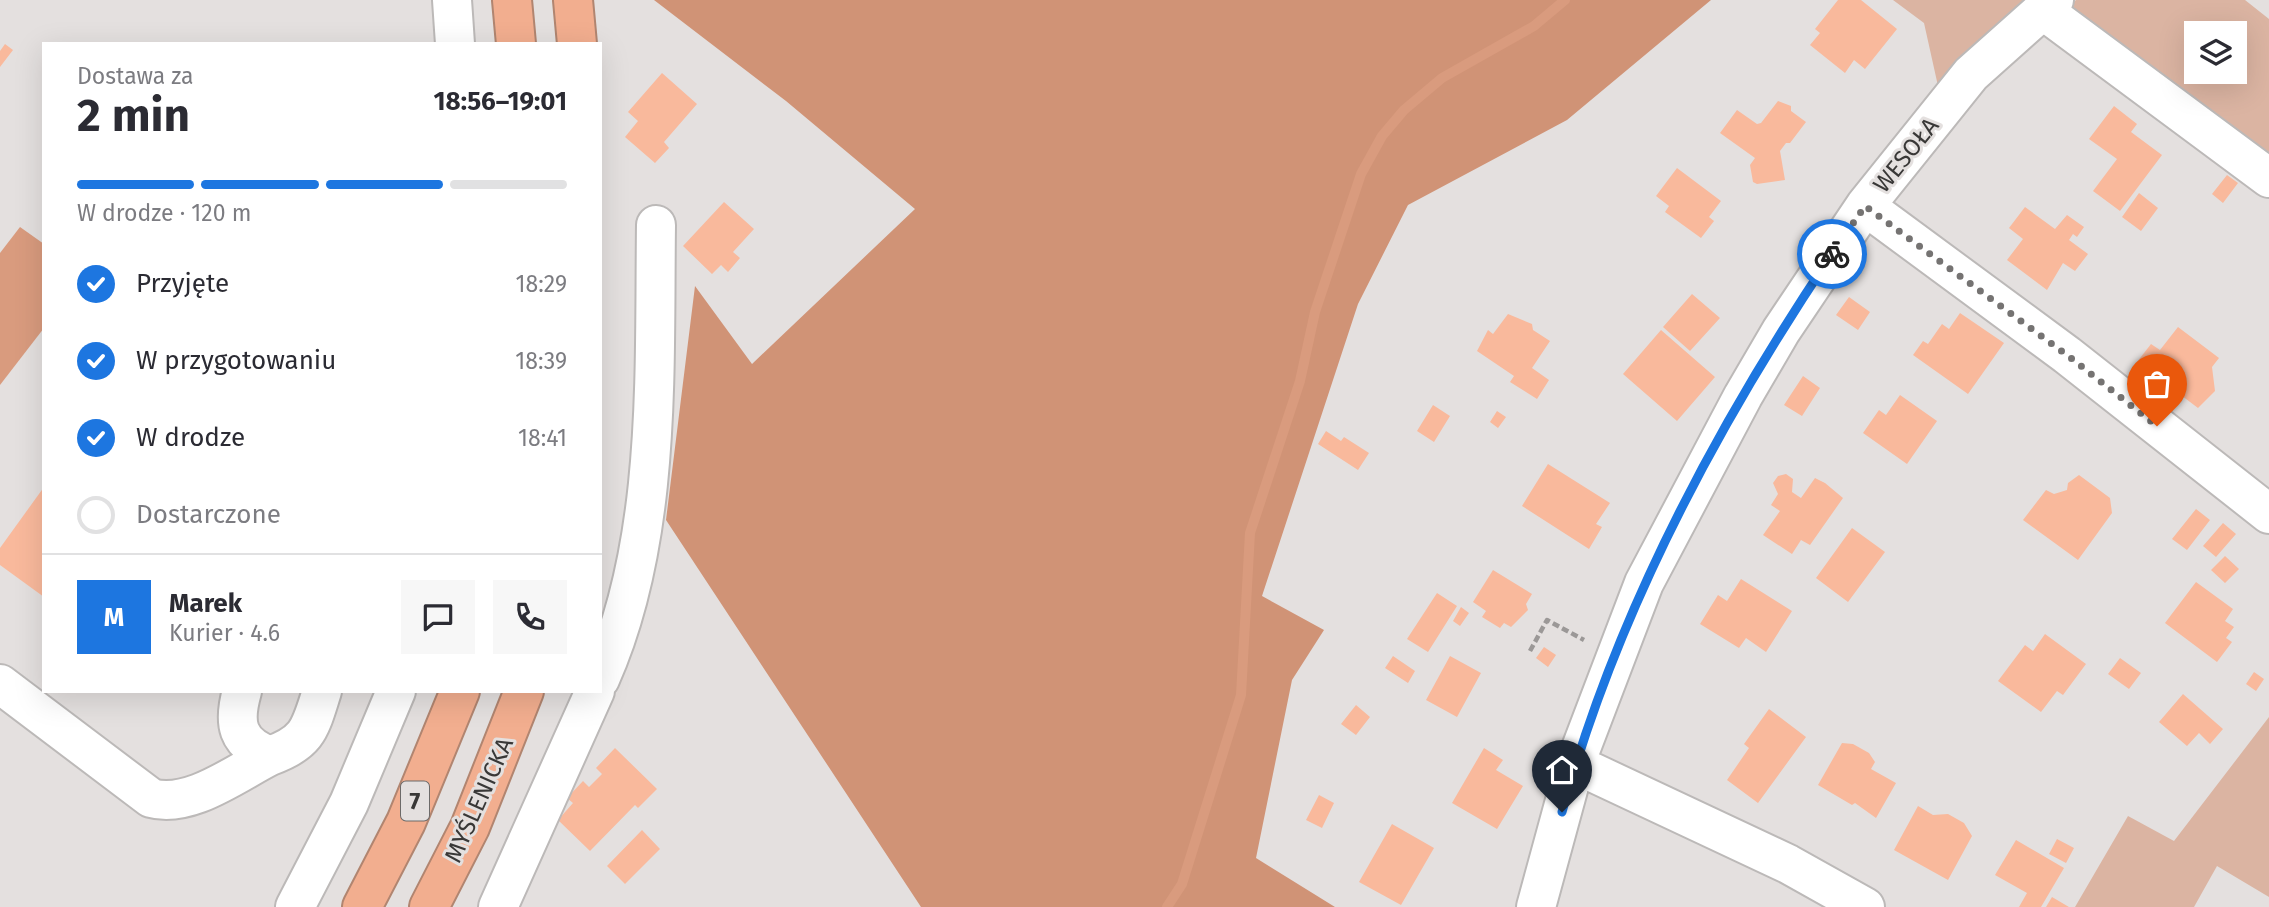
<!DOCTYPE html>
<html lang="pl">
<meta charset="utf-8">
<style>
:root{--surface:#fff;--page:#f7f7f7;--text:#2b2b33;--muted:#7c7c81;--line:#e1e1e2;--accent:#1d76e0}
body{margin:0;font-family:"Fira Sans",sans-serif;background:var(--page);color:var(--text);height:100vh;display:flex;flex-direction:column;font-size:26px;white-space:nowrap}
*{box-sizing:border-box;margin:0}
p{font-size:23px;color:var(--muted)}
.icon{flex:none;width:38px;height:38px;fill:none;stroke:currentColor;stroke-width:2;stroke-linecap:round;stroke-linejoin:round}
.map{position:relative;flex:1;overflow:hidden}
.panel{position:absolute;left:42px;top:42px;width:560px;height:651px;display:flex;flex-direction:column;background:var(--surface);border-radius:0px;box-shadow:0 7px 28px #0002}
.panel>*{flex:none}
.buttons{position:absolute;left:2184px;top:21px;display:grid;gap:14px}
.buttons a{display:grid;place-items:center;width:63px;height:63px;border-radius:0px;background:var(--surface);box-shadow:0 7px 28px #0002;font-size:35px}
.pin{position:absolute;display:grid;place-items:center;width:60px;height:60px;color:#fff;margin:-72px -30px;border-radius:50% 50% 50% 0;rotate:-45deg;box-shadow:0 0 7px #0007}
.pin .icon{rotate:45deg}
.courier{position:absolute;display:grid;place-items:center;width:70px;height:70px;margin:-35px;border:5px solid #1d76e0;border-radius:50%;background:#fff;color:#222;box-shadow:0 2px 9px #0007}
.overview em{font-style:normal;font-weight:700}
.overview div{display:flex;flex-direction:column-reverse}
.overview{display:flex;align-items:center;justify-content:space-between;height:119px;padding:0 35px}
h1{font-size:46px;font-weight:700;line-height:52px}
.bar{display:grid;grid-template-columns:repeat(4,1fr);gap:10px 7px;align-content:center;height:84px;padding:0 35px}
.bar i{height:9px;border-radius:5px;background:var(--line)}
.bar .selected{background:var(--accent)}
.bar p{grid-column:span 4}
.line{display:flex;align-items:center;gap:18px;padding:0 35px;border-top:2px solid var(--line)}
.line div{flex:1}
.round{display:grid;place-items:center;flex:none;width:74px;height:74px;border-radius:0px;background:var(--page)}
ol{padding:0 35px;list-style:none}
li{display:flex;align-items:center;gap:21px;height:77px}
li p{margin-inline-start:auto}
li .icon{padding:7px;border-radius:50%;background:var(--accent);color:#fff;stroke-width:4}
li:last-child{color:var(--muted)}
li i{width:38px;height:38px;border:4px solid var(--line);border-radius:50%}
.map>svg:first-child{display:block}
</style>
<div class="map">
<svg width="2269" height="907" viewBox="0 0 2269 907">
<rect width="100%" height="100%" fill="#e4e0df"/>
<path fill="#dbb4a2" fill-rule="evenodd" d="M 1893,0 L 2023,0 L 1940,95 L 1924,23 Z
M 2076,0 L 2245,0 L 2269,19 L 2269,162 L 2078,17 L 2072,4 ZM 2196,33 L 2235,33 L 2235,72 L 2196,72 Z
M 2269,717 L 2269,897 L 2217,866 L 2194,907 L 2075,907 L 2128,816 L 2174,841 Z"/>
<path fill="#d09376" d="M 654,0 L 1711,0 L 1567,120 L 1408,205 L 1358,304 L 1262,596 L 1324,630 L 1292,680 L 1256,858 L 1335,907 L 921,907 L 666,520 L 695,286 L 752,364 L 915,209 L 786,101 Z"/>
<path fill="#d99b7e" d="M 20,227 L 44,244 L 44,328 L 0,385 L 0,253 Z"/>
<g fill="none" stroke-linecap="round" stroke-linejoin="round">
<path stroke="#d99b7e" stroke-width="10" d="M 1167,907 L 1182,884 L 1241,695 L 1250,533 L 1300,381 L 1315,312 L 1361,174 L 1382,136 L 1404,110 L 1442,78 L 1534,26 L 1565,0"/>
</g>
<path fill="#f9b99c" d="M 1838,0 L 1861,0 L 1897,29 L 1865,69 L 1854,60 L 1845,73 L 1810,45 L 1820,33 L 1815,29 Z
M 5,44 L 13,50 L 0,67 L 0,51 Z
M 662,73 L 697,104 L 664,142 L 669,148 L 655,163 L 625,137 L 638,121 L 628,112 Z
M 1778,101 L 1791,106 L 1791,111 L 1806,122 L 1790,143 L 1786,143 L 1780,151 L 1785,180 L 1757,184 L 1753,182 L 1750,165 L 1755,158 L 1720,133 L 1737,110 L 1757,124 L 1761,123 Z
M 2114,106 L 2137,124 L 2131,132 L 2162,155 L 2120,211 L 2093,191 L 2117,159 L 2089,139 Z
M 1677,168 L 1721,201 L 1709,217 L 1714,221 L 1701,238 L 1665,212 L 1669,206 L 1656,196 Z
M 2227,175 L 2238,183 L 2223,203 L 2212,194 Z
M 2139,193 L 2158,208 L 2141,231 L 2122,217 Z
M 724,202 L 754,229 L 733,252 L 740,258 L 728,272 L 721,265 L 712,274 L 683,246 Z
M 2025,207 L 2055,229 L 2067,215 L 2084,227 L 2077,237 L 2073,234 L 2069,240 L 2088,254 L 2075,271 L 2063,263 L 2047,290 L 2007,260 L 2023,239 L 2009,228 Z
M 1692,294 L 1720,318 L 1690,351 L 1663,327 Z
M 1849,297 L 1870,312 L 1858,330 L 1836,315 Z
M 1960,313 L 2004,343 L 1968,394 L 1913,355 L 1923,341 L 1928,344 L 1942,324 L 1949,329 Z
M 1508,314 L 1532,324 L 1533,330 L 1550,341 L 1532,368 L 1549,380 L 1537,399 L 1510,382 L 1514,376 L 1477,351 L 1488,330 L 1493,334 Z
M 2178,327 L 2219,358 L 2212,367 L 2215,391 L 2198,408 L 2137,362 L 2151,344 L 2160,350 Z
M 1661,330 L 1715,377 L 1677,421 L 1623,374 Z
M 1803,376 L 1820,388 L 1802,416 L 1784,405 Z
M 1900,395 L 1937,421 L 1907,464 L 1863,433 L 1879,410 L 1886,415 Z
M 1433,405 L 1450,416 L 1434,442 L 1417,431 Z
M 1497,411 L 1506,417 L 1498,428 L 1490,422 Z
M 1326,431 L 1341,441 L 1344,437 L 1369,453 L 1358,470 L 1318,444 Z
M 1548,464 L 1610,503 L 1596,524 L 1602,527 L 1589,549 L 1522,506 Z
M 1786,474 L 1793,479 L 1792,492 L 1801,498 L 1815,478 L 1825,483 L 1843,498 L 1810,545 L 1801,540 L 1792,554 L 1763,535 L 1780,511 L 1771,505 L 1778,494 L 1773,483 L 1778,476 Z
M 2079,475 L 2110,498 L 2112,513 L 2078,560 L 2023,520 L 2046,490 L 2054,494 L 2067,490 L 2068,483 Z
M 44,487 L 44,597 L 0,565 L 0,548 Z
M 2196,509 L 2210,520 L 2187,550 L 2172,539 Z
M 2223,523 L 2236,534 L 2216,557 L 2203,546 Z
M 1852,528 L 1885,552 L 1848,602 L 1816,578 Z
M 2225,556 L 2239,569 L 2225,583 L 2211,570 Z
M 1493,570 L 1532,594 L 1526,604 L 1528,610 L 1511,627 L 1504,623 L 1500,628 L 1482,617 L 1486,611 L 1473,602 Z
M 1741,579 L 1792,611 L 1766,652 L 1746,638 L 1739,648 L 1700,624 L 1718,595 L 1727,601 Z
M 2196,582 L 2233,609 L 2225,621 L 2234,627 L 2226,638 L 2232,642 L 2217,662 L 2165,623 Z
M 1437,593 L 1457,606 L 1428,652 L 1407,639 Z
M 1461,607 L 1469,613 L 1460,626 L 1453,621 Z
M 2045,634 L 2086,664 L 2063,695 L 2057,691 L 2041,712 L 1998,681 L 2025,645 L 2033,651 Z
M 1544,647 L 1556,655 L 1548,667 L 1536,658 Z
M 1393,656 L 1415,671 L 1408,683 L 1385,668 Z
M 1450,656 L 1481,673 L 1457,717 L 1426,700 Z
M 2120,658 L 2141,673 L 2129,689 L 2108,674 Z
M 2254,672 L 2264,679 L 2256,691 L 2246,684 Z
M 2183,694 L 2223,729 L 2210,744 L 2199,733 L 2187,746 L 2159,722 Z
M 1356,705 L 1370,717 L 1356,735 L 1341,724 Z
M 1769,709 L 1806,737 L 1758,803 L 1727,780 L 1749,748 L 1744,744 Z
M 1842,743 L 1853,744 L 1869,753 L 1875,762 L 1871,769 L 1896,783 L 1876,818 L 1855,803 L 1852,805 L 1818,785 Z
M 615,748 L 657,789 L 638,808 L 635,805 L 590,851 L 558,820 L 573,803 L 567,798 L 583,781 L 589,787 L 602,774 L 596,768 Z
M 1484,748 L 1503,760 L 1496,770 L 1523,786 L 1497,829 L 1452,803 Z
M 1319,795 L 1334,803 L 1322,828 L 1306,820 Z
M 1918,806 L 1933,815 L 1948,814 L 1964,823 L 1972,836 L 1948,880 L 1894,850 Z
M 1392,824 L 1434,848 L 1401,905 L 1359,882 Z
M 642,830 L 660,849 L 625,884 L 607,866 Z
M 2057,839 L 2074,848 L 2066,863 L 2049,854 Z
M 2016,840 L 2064,868 L 2041,907 L 2019,907 L 2027,893 L 1995,875 Z
M 2052,897 L 2069,907 L 2046,907 Z"/>
<g fill="none" stroke-linecap="round" stroke-linejoin="round">
<defs>
<path id="minor" d="M 452,0 L 455,44
M 2044,11 L 2269,178
M 1865,206 L 2067,355 L 2269,514
M 600,679 C 662,540 654,374 656,225
M 0,684 L 151,798 C 190,809 236,773 270,756
M 242,691 C 233,723 236,743 270,756 C 309,742 310,728 322,691
M 1575,764 L 1788,864 L 1865,907
M 295,907 L 349,803 L 396,691
M 498,907 L 595,691
M 1536,907 L 1575,764 L 1644,583 L 1743,396 L 1781,331 L 1865,206 L 1971,74 L 2054,0"/>
<path id="highway" d="M 512,0 L 516,44
M 573,0 L 577,44
M 362,907 L 406,822 L 460,691
M 429,907 L 470,827 L 524,691"/>
</defs>
<use href="#minor" stroke="#bcb9b8" stroke-width="42"/>
<use href="#highway" stroke="#b18570" stroke-width="42"/>
<path stroke="#9b9897" stroke-width="4.5" stroke-dasharray="7 3.5" stroke-linecap="butt" d="M 1530,651 L 1547,620 L 1584,640"/>
<use href="#minor" stroke="#fff" stroke-width="38"/>
<use href="#highway" stroke="#f2ae8f" stroke-width="38"/>
</g>
<g fill="none" stroke-linecap="round" stroke-linejoin="round">
<path stroke="#757372" stroke-width="7" stroke-dasharray="0 12.6" d="M 1832,254 L 1865,206 L 2067,355 L 2157,426"/>
<path stroke="#1d76e0" stroke-width="9" d="M 1562,812 C 1616,613 1717,425 1832,254"/>
</g>
<g text-anchor="middle" stroke-width="6" stroke-linejoin="round" paint-order="stroke">
<rect fill="#e4e0df" stroke="#6c6a69" stroke-width="2" x="401" y="781.5" width="28" height="39" rx="5"/>
<g font-size="23" font-weight="bold" fill="#393837">
<text x="415" y="809">7</text>
</g>
<g font-size="24" fill="#393837" stroke="#e4e0df">
<text transform="translate(1906 155) rotate(-51)" y="8">WESOŁA</text>
<text transform="translate(479 800) rotate(-66)" y="8">MYŚLENICKA</text>
</g>
</g>
</svg>
<div class="buttons">
<a><svg class="icon" aria-label="layers" viewBox="0 0 24 24"><path d="M12 4l9 5-9 5-9-5zM3 14l9 5 9-5"/></svg></a>
</div>
<div class="pin" style="left:2157px;top:426px;background:#ea580c"><svg class="icon" aria-label="bag" viewBox="0 0 24 24"><path d="M5 8h14l-1 12H6zM9 8a3 3 0 0 1 6 0"/></svg></div>
<div class="pin" style="left:1562px;top:812px;background:#1f2937"><svg class="icon" aria-label="home" viewBox="0 0 24 24"><path d="M3 11l9-7 9 7M6 9v11h12V9"/></svg></div>
<div class="courier" style="left:1832px;top:254px"><svg class="icon" aria-label="bike" viewBox="0 0 24 24"><circle cx="6" cy="16" r="4"/><circle cx="18" cy="16" r="4"/><path d="M6 16l4-8h5l3 8M10 8l3 8H6M13 5h3"/></svg></div>
<section class="panel">
<div class="overview"><div><h1>2 min</h1><p>Dostawa za</p></div><em>18:56–19:01</em></div>
<div class="bar"><i class="selected"></i><i class="selected"></i><i class="selected"></i><i></i><p>W drodze · 120 m</p></div>
<ol>
<li><svg class="icon" aria-label="check" viewBox="0 0 24 24"><path d="M5 12l5 5 9-10"/></svg>Przyjęte<p>18:29</p></li>
<li><svg class="icon" aria-label="check" viewBox="0 0 24 24"><path d="M5 12l5 5 9-10"/></svg>W przygotowaniu<p>18:39</p></li>
<li><svg class="icon" aria-label="check" viewBox="0 0 24 24"><path d="M5 12l5 5 9-10"/></svg>W drodze<p>18:41</p></li>
<li><i></i>Dostarczone</li>
</ol>
<div class="line" style="height:126px"><b class="round" style="background:var(--accent);color:#fff">M</b><div><b>Marek</b><p>Kurier · 4.6</p></div><a class="round"><svg class="icon" aria-label="chat" viewBox="0 0 24 24"><path d="M4 5h16v11H9l-5 4z"/></svg></a><a class="round"><svg class="icon" aria-label="phone" viewBox="0 0 24 24"><path d="M5 4h4l2 5-3 2q2 4 5 5l2-3 5 2v4C11 20 4 13 5 4z"/></svg></a></div>
</section>
</div>
